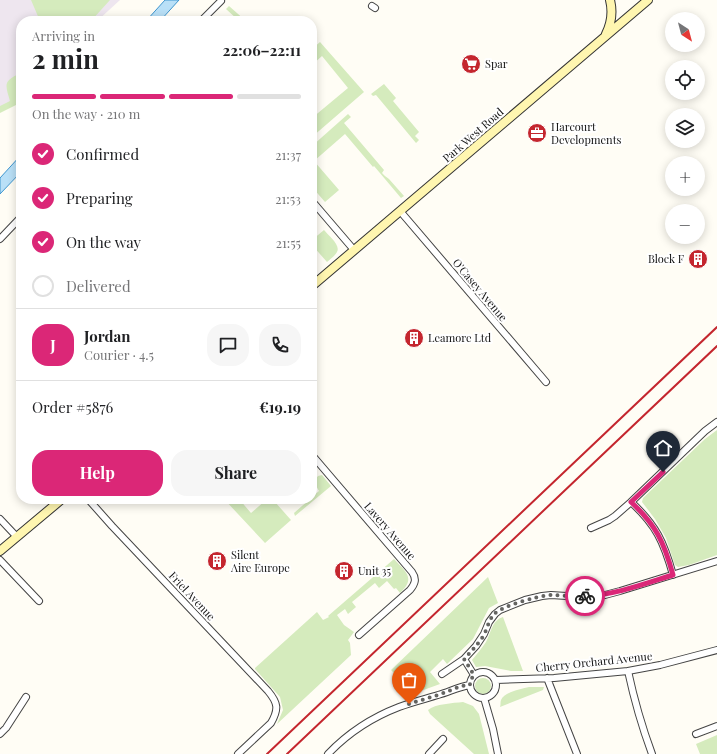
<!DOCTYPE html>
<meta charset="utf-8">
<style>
:root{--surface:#fff;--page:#f6f6f6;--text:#202124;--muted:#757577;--line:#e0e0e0;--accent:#db2777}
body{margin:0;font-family:"Playfair Display",serif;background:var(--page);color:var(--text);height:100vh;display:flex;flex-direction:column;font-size:15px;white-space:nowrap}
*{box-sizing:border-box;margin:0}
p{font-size:13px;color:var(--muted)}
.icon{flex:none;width:22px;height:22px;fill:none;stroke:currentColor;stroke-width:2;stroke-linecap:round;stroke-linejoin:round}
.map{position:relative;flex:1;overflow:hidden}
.panel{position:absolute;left:16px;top:16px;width:301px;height:488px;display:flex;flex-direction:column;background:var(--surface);border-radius:16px;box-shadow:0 2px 10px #0003}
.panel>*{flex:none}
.needle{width:26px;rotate:144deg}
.tools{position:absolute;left:665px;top:12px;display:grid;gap:8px}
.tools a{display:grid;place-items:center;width:40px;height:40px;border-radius:50%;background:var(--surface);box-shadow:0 2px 10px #0003;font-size:20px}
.pin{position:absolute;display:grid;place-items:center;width:34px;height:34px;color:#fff;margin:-41px -17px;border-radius:50% 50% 50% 0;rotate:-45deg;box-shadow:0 0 4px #0007}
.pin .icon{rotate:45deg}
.courier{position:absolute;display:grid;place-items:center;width:40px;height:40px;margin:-20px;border:3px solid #db2777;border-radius:50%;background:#fff;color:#222;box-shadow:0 1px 5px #0007}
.headline em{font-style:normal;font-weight:700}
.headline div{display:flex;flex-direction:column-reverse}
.headline{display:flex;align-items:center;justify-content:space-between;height:68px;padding:0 16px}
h1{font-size:26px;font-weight:700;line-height:30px}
.bar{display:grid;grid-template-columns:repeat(4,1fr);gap:6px 4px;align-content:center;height:48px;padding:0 16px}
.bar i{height:5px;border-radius:3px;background:var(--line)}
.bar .selected{background:var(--accent)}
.bar p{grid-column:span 4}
.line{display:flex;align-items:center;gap:10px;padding:0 16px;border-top:1px solid var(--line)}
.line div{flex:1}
.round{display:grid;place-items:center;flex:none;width:42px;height:42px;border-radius:16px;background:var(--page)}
ol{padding:0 16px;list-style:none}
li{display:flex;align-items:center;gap:12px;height:44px}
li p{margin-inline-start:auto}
li .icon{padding:4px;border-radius:50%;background:var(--accent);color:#fff;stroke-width:4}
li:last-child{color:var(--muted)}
li i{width:22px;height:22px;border:2px solid var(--line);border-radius:50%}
.primary-button{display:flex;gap:8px;margin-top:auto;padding:8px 16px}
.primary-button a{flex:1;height:46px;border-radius:16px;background:var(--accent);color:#fff;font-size:16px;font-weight:700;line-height:46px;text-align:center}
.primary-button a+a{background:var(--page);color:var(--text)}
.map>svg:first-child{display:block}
</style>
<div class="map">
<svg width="717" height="754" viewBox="0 0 717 754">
<rect width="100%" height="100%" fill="#fffdf5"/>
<path fill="#eee6ef" d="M 0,0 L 120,0 L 97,21 L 21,21 L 21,91 L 0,111 Z"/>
<path fill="#d5ebbd" d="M 31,0 L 110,0 L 91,21 L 40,21 Z
M 229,6 L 246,21 L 237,21 L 238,20 L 226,9 Z
M 320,42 L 364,92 L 312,137 L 312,118 L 348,88 L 322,56 L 312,65 L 312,49 Z
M 21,73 L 21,99 L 16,105 L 0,113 L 0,106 L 10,101 C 5,84 3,81 21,73 Z
M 384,84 L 396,98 L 393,101 L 419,132 L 415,136 L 419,140 L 416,143 L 376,95 L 373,96 L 371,94 Z
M 348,114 L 351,117 L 344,123 L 384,170 L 382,173 L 385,176 L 389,179 L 404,196 L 401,198 L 374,166 L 373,167 L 345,134 L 314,161 L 339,190 L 325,202 L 312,187 L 312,146 Z
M 324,230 C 328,235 341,245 337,252 C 335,256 330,259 327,262 L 312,245 L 312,240 Z
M 717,430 L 717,555 L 689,565 L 678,567 L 675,565 L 666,538 L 655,519 L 642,502 L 643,498 L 705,439 Z
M 322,475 L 331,486 L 295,516 L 294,513 L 310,499 L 312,499 L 312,497 L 319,491 L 315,484 L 314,481 L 318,476 Z
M 224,499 L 239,499 L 251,513 L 266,500 L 270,504 L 275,502 L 291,520 L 265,543 Z
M 394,559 C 406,572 416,578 400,593 L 396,588 L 394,589 L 387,581 L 379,588 L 375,583 L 352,602 L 356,607 L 348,614 L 345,609 L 337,615 L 344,625 L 354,632 L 348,640 L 350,643 L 351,655 L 277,724 L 283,710 L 280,697 L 255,669 L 255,668 L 317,612 L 323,620 L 329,617 L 328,616 Z
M 488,577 L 498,603 L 489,608 L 473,639 L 447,664 L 443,659 L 430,672 L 440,684 L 418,692 L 405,684 L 391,670 Z
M 503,617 L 523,671 L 511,671 L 485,666 L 476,667 L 472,660 C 477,654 482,648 486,642 C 491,633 492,620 503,617 Z
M475 686a8 8 0 1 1 16 0a8 8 0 1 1-16 0Z
M 529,687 L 544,687 L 543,690 L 500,707 C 501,705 500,702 501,700 C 504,692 521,689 529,687 Z
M 463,702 L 473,706 L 479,714 L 489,754 L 474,754 L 430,714 L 428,710 C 435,704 453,703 463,702 Z
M 717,735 L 717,754 L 700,754 L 696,744 Z"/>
<path fill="#b9e0f7" stroke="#3f96cf" d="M 165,0 L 179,0 L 160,21 L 146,21 Z
M 21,155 L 21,172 L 0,194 L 0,178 Z"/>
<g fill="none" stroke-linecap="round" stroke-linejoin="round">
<defs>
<path id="street" d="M 372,6 L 375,8
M 201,21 L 221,1
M 312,201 L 354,250
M 400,211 L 546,382
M 0,239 L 21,217
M 312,455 L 412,572 C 417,579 415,584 410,590 L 359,635
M 88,499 L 112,526 L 268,691 C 278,703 279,709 271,723 L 238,754
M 631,502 C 656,525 664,542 673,575
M 0,519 L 17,537
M 591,528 L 609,520 L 615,516 L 631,502 L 705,431 L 717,422
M 0,560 L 39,601
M 464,659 L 474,675
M 628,671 C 634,699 642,727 652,754
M470 685a13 13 0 1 1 26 0a13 13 0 1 1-26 0Z
M 442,674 L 464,659 L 476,646 L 484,634 L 489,622 L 495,614 L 500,610 L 525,600 L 542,596 L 551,595 L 582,597 L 596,596 L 605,595 L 620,591 L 717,561
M 547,678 L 577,754
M 496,680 L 554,678 L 628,671 L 660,665 L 717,650
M 484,698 L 493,729 L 498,754
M 0,734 L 6,728 L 26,697
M 696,734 L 717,726
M 328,754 C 347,734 373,717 399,707 C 412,702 425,699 438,695 C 449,692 458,687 470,685
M 429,754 L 443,739"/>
<path id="secondary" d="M 606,34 C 612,22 613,12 610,0
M 312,286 L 648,0
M 0,551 L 62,499"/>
</defs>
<use href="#street" stroke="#444" stroke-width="8"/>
<use href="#secondary" stroke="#333" stroke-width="10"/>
<use href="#street" stroke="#fff" stroke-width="6"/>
<use href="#secondary" stroke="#fff6b0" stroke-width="8"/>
<path stroke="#c4262e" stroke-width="2" d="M 267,754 L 717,327
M 287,754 L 717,346"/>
</g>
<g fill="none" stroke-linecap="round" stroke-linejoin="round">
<path stroke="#646461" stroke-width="4" stroke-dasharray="0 7.2" d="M 409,704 L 441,694 L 461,686 L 470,685 L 470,681 L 474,675 L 464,659 C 472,651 478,644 484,635 C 487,628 489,621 493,615 C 501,606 538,596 551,595 C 562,595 574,597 585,596"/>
<path stroke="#db2777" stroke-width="5" d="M 585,596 C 615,595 644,584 673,575 C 664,542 656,525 631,502 L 663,472"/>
</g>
<defs>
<symbol id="supermarket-disc" viewBox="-11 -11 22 22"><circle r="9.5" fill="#c4262e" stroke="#fff"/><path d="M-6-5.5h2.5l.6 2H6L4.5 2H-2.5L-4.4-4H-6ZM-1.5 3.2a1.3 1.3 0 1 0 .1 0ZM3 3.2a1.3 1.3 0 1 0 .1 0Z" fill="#fff"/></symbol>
<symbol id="office-disc" viewBox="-11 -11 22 22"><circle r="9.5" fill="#c4262e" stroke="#fff"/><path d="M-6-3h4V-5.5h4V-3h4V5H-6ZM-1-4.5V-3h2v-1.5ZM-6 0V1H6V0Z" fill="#fff"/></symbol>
<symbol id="building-disc" viewBox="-11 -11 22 22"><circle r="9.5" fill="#c4262e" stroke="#fff"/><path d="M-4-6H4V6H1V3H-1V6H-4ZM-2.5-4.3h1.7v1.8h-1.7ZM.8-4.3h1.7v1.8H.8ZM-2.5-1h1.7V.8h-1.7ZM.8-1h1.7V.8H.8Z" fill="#fff"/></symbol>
</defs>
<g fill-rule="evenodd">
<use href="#supermarket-disc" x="460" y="53" width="22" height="22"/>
<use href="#office-disc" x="526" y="122" width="22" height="22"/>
<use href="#building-disc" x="687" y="248" width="22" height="22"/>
<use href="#building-disc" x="403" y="327" width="22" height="22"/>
<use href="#building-disc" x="206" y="550" width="22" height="22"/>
<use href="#building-disc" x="333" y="560" width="22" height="22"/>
</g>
<g text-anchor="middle" stroke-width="4" stroke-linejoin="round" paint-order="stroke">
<g font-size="11" fill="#111" stroke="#fff" text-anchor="start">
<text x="485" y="68">Spar</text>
<text x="551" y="131">Harcourt<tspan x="551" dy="13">Developments</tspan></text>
<text x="684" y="263" text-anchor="end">Block F</text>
<text x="428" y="342">Leamore Ltd</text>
<text x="231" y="559">Silent<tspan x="231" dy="13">Aire Europe</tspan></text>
<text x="358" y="575">Unit 35</text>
</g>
<g font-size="11" fill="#111" stroke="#fff">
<text transform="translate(473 135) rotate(-41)" y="4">Park West Road</text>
<text transform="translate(480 290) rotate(50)" y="4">O'Casey Avenue</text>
<text transform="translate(390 531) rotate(49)" y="4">Lavery Avenue</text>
<text transform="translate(192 596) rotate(47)" y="4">Friel Avenue</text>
<text transform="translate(594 662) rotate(-6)" y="4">Cherry Orchard Avenue</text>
</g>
</g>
</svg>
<div class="tools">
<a><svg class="needle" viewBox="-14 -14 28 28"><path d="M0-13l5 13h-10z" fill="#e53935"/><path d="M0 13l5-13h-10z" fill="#757577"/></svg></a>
<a><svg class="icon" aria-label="locate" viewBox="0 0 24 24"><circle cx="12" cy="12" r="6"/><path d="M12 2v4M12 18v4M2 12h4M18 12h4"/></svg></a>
<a><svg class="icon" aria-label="layers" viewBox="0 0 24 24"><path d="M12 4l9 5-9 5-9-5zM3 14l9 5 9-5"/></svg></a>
<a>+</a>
<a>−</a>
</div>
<div class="pin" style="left:409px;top:704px;background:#ea580c"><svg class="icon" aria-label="bag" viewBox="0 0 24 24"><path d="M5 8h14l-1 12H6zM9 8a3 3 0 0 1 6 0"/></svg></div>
<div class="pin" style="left:663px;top:472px;background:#1f2937"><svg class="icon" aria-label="home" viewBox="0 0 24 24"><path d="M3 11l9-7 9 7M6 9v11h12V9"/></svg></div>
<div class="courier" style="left:585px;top:596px"><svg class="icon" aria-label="bike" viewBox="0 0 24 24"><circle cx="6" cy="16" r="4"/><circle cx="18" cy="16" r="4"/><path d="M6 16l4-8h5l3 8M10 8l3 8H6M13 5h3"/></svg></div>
<section class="panel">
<div class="headline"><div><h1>2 min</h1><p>Arriving in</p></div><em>22:06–22:11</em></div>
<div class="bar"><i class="selected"></i><i class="selected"></i><i class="selected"></i><i></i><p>On the way · 210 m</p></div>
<ol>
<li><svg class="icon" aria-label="check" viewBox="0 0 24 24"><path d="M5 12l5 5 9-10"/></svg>Confirmed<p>21:37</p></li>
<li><svg class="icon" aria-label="check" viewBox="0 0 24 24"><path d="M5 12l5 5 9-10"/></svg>Preparing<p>21:53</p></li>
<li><svg class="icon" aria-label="check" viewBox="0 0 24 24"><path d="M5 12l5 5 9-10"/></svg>On the way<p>21:55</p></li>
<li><i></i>Delivered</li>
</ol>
<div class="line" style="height:72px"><b class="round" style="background:var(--accent);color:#fff">J</b><div><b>Jordan</b><p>Courier · 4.5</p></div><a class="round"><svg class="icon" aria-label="chat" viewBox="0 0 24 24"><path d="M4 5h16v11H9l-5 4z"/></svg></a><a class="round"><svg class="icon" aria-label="phone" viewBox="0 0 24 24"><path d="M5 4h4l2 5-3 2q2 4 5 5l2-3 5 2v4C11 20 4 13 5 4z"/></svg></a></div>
<div class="line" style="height:52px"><div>Order #5876</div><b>€19.19</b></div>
<div class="primary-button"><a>Help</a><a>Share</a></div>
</section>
</div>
